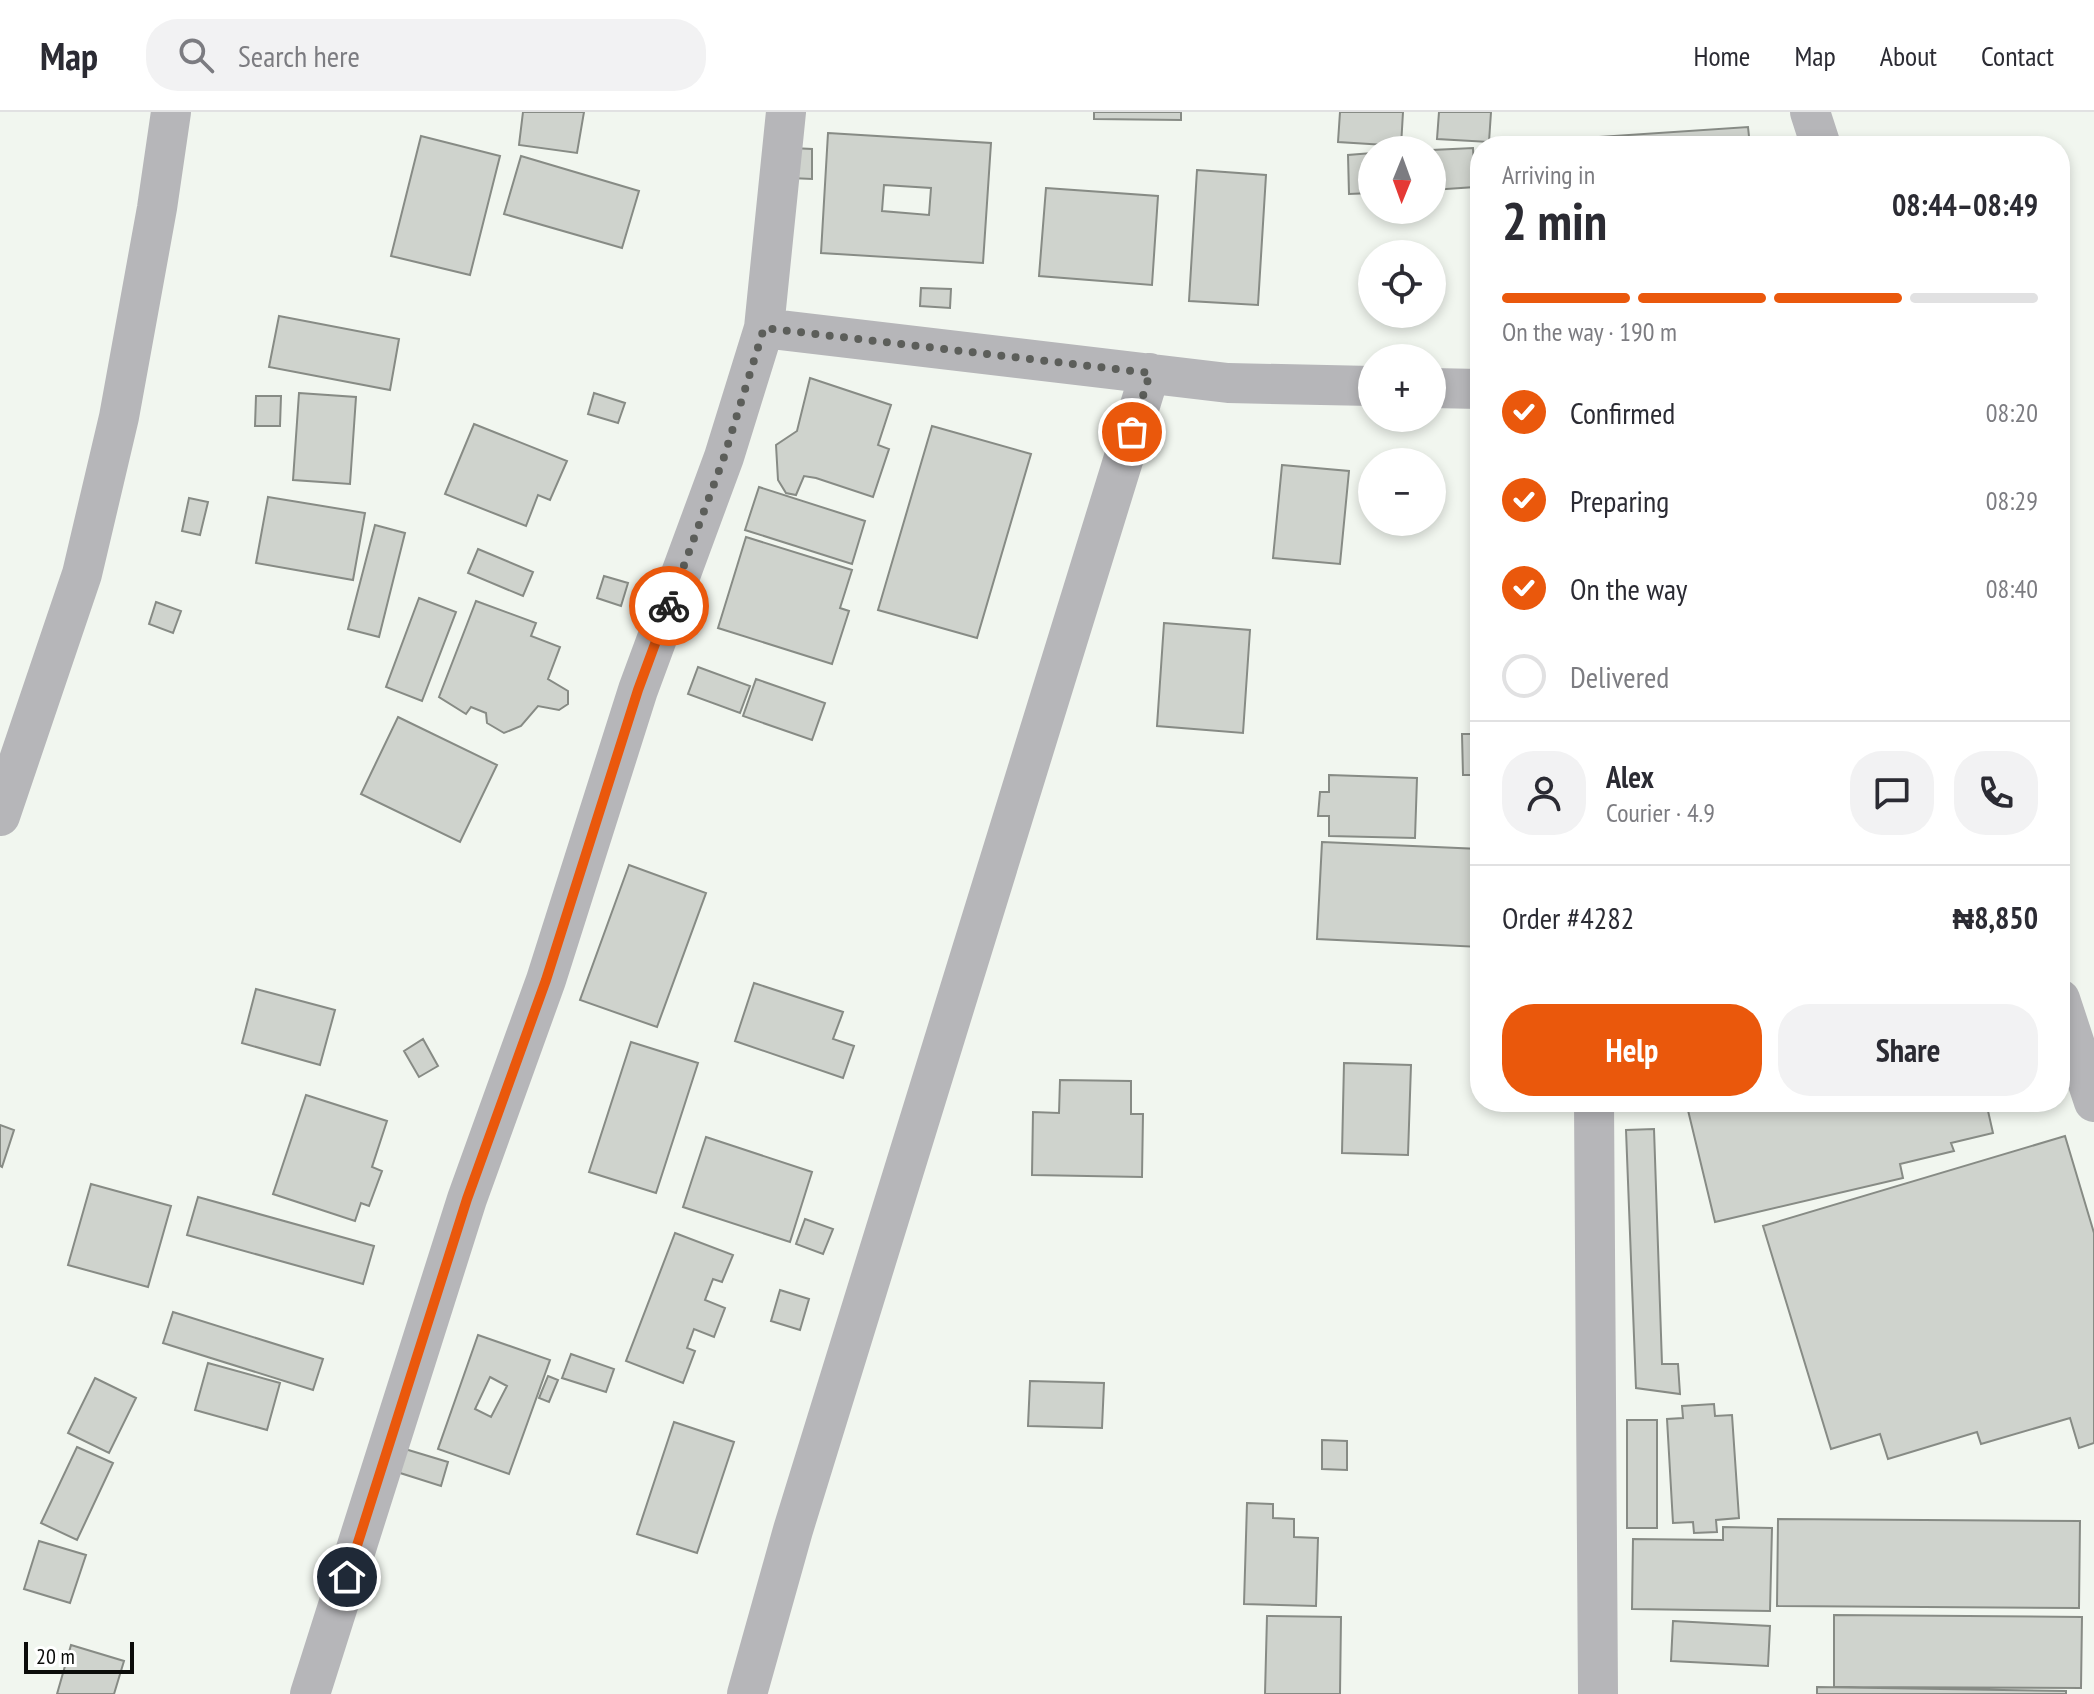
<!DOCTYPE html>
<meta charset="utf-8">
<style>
:root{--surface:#fff;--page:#f2f2f3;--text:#2b2b33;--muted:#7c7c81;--line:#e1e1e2;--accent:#ea580c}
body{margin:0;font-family:"PT Sans Narrow",sans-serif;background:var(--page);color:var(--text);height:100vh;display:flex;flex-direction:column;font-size:30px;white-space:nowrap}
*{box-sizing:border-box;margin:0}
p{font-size:26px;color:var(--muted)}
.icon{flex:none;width:44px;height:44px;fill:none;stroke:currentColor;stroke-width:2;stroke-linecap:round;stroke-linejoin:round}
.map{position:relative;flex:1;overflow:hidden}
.sheet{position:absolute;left:1470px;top:24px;width:600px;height:976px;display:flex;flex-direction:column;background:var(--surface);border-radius:32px;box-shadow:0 4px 12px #0003}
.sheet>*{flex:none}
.needle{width:52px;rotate:181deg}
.controls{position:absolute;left:1358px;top:24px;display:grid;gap:16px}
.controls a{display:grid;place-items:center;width:88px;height:88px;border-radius:50%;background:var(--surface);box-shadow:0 4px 12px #0003;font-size:40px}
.scale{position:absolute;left:24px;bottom:20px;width:110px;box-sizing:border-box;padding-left:8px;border:4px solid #0b0c0a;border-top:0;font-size:22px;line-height:28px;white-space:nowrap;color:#0b0c0a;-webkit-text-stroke:6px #fff;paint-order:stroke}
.pin{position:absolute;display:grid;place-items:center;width:68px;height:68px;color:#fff;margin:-34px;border:4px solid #fff;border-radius:50%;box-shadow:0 2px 8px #0007}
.courier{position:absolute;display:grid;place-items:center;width:80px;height:80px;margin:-40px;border:6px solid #ea580c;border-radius:50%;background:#fff;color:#222;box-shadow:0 2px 10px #0007}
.overview em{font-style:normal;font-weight:700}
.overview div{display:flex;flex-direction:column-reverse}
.overview{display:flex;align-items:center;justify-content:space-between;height:136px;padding:0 32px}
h1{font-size:52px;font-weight:700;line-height:60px}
.bar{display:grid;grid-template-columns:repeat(4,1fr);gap:12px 8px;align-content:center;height:96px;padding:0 32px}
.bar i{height:10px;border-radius:6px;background:var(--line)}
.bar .on{background:var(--accent)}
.bar p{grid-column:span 4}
.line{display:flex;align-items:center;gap:20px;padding:0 32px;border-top:2px solid var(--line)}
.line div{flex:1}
.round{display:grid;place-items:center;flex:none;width:84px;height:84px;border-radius:32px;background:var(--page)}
ol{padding:0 32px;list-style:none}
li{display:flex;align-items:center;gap:24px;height:88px}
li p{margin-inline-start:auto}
li .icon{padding:8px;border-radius:50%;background:var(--accent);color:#fff;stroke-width:4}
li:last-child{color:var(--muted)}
li i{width:44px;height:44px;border:4px solid var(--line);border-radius:50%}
.action{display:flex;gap:16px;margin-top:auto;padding:16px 32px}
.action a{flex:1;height:92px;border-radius:32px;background:var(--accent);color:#fff;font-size:32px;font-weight:700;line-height:92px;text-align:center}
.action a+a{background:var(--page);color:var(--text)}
header{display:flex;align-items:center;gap:48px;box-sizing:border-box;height:112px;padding:0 40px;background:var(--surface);border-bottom:2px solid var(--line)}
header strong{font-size:38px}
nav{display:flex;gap:44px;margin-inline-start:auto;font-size:28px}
.search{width:560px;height:72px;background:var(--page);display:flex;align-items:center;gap:20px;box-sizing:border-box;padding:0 28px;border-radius:32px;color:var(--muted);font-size:30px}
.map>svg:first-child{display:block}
</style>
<header>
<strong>Map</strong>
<div class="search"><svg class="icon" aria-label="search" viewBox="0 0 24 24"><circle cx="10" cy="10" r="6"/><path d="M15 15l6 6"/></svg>Search here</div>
<nav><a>Home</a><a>Map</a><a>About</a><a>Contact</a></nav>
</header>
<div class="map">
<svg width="2094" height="1582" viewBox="0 0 2094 1582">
<rect width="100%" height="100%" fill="#f1f6ef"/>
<path fill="#cfd3cd" stroke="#878b85" stroke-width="2" fill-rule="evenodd" d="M 523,0 L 584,0 L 577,41 L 519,33 Z
M 1094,0 L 1181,0 L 1181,8 L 1094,7 Z
M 1340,0 L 1403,0 L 1401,34 L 1338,30 Z
M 1439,0 L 1491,0 L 1489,30 L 1437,27 Z
M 1748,15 L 1750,34 L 1511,34 L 1510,31 Z
M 828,21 L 991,31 L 983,151 L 821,141 ZM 884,73 L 931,76 L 929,103 L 882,99 Z
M 421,24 L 500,44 L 470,163 L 391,144 Z
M 792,36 L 812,37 L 812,67 L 791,66 Z
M 1473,36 L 1475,75 L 1432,78 L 1432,38 Z
M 1372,41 L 1372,81 L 1349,82 L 1348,43 Z
M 521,44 L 639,79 L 622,136 L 504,102 Z
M 1197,58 L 1266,63 L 1258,193 L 1189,189 Z
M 1046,76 L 1158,84 L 1152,173 L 1039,164 Z
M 921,176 L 951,177 L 950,196 L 920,194 Z
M 279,204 L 399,227 L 390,278 L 269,255 Z
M 810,266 L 891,293 L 878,333 L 889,337 L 873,385 L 816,366 L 804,364 L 796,383 L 786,381 L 778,368 L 776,333 L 797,319 Z
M 299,281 L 356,285 L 350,372 L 293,368 Z
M 594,281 L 625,291 L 618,311 L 588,302 Z
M 256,284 L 281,284 L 280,314 L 255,314 Z
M 474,312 L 567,349 L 550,388 L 538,383 L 526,414 L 445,382 Z
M 932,314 L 1031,342 L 977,526 L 878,498 Z
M 1282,353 L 1349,359 L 1340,452 L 1273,446 Z
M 759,375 L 865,409 L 852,452 L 745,418 Z
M 268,385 L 365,401 L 353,468 L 256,451 Z
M 189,386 L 208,390 L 200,423 L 182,419 Z
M 375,413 L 405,421 L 379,525 L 348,517 Z
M 746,425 L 852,458 L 840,496 L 849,499 L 832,552 L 718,516 Z
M 478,437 L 533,460 L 523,484 L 468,461 Z
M 604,464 L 628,471 L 621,494 L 597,486 Z
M 419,486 L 456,500 L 422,589 L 386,575 Z
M 476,489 L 536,511 L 531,524 L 560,535 L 548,567 L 568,579 L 568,592 L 559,598 L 538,594 L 521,614 L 504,621 L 487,611 L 486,601 L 471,595 L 466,602 L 439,585 Z
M 156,490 L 181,499 L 173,521 L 149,512 Z
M 1164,511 L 1250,518 L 1243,621 L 1157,614 Z
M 698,555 L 750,574 L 740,601 L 688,582 Z
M 756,567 L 825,591 L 812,628 L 743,604 Z
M 398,605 L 497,653 L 460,730 L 361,682 Z
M 1462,622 L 1480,622 L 1480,663 L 1463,663 Z
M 1329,663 L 1417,666 L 1415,726 L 1329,724 L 1329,704 L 1318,704 L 1320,680 L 1329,680 Z
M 1322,730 L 1480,737 L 1480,835 L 1317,827 Z
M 629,753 L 706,781 L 657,915 L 580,888 Z
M 754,871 L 843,900 L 833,927 L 854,934 L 843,966 L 735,929 Z
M 256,877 L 335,898 L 320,953 L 242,931 Z
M 423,927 L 438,954 L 419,965 L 404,939 Z
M 631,930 L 698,951 L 656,1081 L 589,1060 Z
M 1344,951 L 1411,953 L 1408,1043 L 1342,1041 Z
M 1060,968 L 1131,969 L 1131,1002 L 1143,1002 L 1142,1065 L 1032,1063 L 1033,1000 L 1059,1001 Z
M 306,983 L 387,1009 L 372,1055 L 382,1059 L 369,1094 L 361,1091 L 355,1109 L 273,1082 Z
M 1686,990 L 1986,990 L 1993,1021 L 1951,1031 L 1954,1039 L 1900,1052 L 1903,1066 L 1715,1110 Z
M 0,1013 L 14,1018 L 2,1055 L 0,1054 Z
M 1654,1017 L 1662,1252 L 1678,1252 L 1680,1282 L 1636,1276 L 1626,1018 Z
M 2065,1024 L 2094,1121 L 2094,1331 L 2079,1336 L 2070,1306 L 1981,1332 L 1977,1320 L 1888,1347 L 1880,1322 L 1831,1337 L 1763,1114 Z
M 706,1025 L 812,1060 L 790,1130 L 683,1095 Z
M 91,1072 L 171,1094 L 148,1175 L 68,1153 Z
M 198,1085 L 374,1134 L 363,1172 L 187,1123 Z
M 805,1107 L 833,1117 L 823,1142 L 796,1132 Z
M 675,1121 L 733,1143 L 722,1170 L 713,1167 L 705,1188 L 725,1196 L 714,1225 L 694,1217 L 687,1236 L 695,1239 L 683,1271 L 626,1249 Z
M 780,1178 L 809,1187 L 800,1218 L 771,1209 Z
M 173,1200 L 323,1247 L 313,1278 L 163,1231 Z
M 478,1223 L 550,1248 L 509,1362 L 438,1337 ZM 490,1265 L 507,1274 L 491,1305 L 475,1297 Z
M 571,1242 L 614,1257 L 606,1280 L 562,1266 Z
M 208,1251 L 280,1271 L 267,1318 L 195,1298 Z
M 548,1264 L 558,1268 L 549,1290 L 539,1286 Z
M 95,1266 L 136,1286 L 109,1341 L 68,1321 Z
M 1030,1269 L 1104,1271 L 1102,1316 L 1028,1314 Z
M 1714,1292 L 1715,1304 L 1732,1303 L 1739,1406 L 1716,1408 L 1717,1420 L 1694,1421 L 1693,1410 L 1673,1411 L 1667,1307 L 1683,1306 L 1682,1294 Z
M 1627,1308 L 1657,1308 L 1657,1416 L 1627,1416 Z
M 674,1310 L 734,1330 L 697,1441 L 637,1422 Z
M 1322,1328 L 1347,1329 L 1347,1358 L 1322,1357 Z
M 77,1335 L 113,1351 L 77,1428 L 41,1411 Z
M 405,1337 L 448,1350 L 441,1374 L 397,1360 Z
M 1247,1391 L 1273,1392 L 1273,1406 L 1294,1407 L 1294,1425 L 1318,1426 L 1316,1494 L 1244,1492 Z
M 1778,1407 L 2080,1409 L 2079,1496 L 1777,1494 Z
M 1723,1415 L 1772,1416 L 1770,1499 L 1632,1497 L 1633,1427 L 1723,1428 Z
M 39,1429 L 86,1443 L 70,1491 L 24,1477 Z
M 1834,1503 L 2082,1505 L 2081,1576 L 1834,1575 Z
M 1267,1504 L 1341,1505 L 1340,1582 L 1265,1582 Z
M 1673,1509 L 1770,1514 L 1768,1554 L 1671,1549 Z
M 71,1533 L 124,1549 L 114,1582 L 57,1582 Z
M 1817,1575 L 2066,1579 L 2066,1582 L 1817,1582 Z"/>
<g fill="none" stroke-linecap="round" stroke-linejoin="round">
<path stroke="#b6b6b9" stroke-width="40" d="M 1810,0 L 1821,34
M 764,216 L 1228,271 L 1372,274
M 1432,276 L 1480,277
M 0,704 L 82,462 L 119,305 L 157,96 L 171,0
M 2060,887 L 2094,990
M 1594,990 L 1598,1582
M 310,1582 L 467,1087 L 546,868 L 638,578 L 724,345 L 764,216 L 786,0
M 747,1582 L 793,1418 L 1150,261"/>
</g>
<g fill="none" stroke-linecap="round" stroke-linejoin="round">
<path stroke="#5c5e5a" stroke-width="8" stroke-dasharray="0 14.4" d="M 669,494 L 724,345 L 764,216 L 1150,261 L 1132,320"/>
<path stroke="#ea580c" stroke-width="10" d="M 347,1465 L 467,1087 L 546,868 L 638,578 L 669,494"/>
</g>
</svg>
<div class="controls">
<a><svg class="needle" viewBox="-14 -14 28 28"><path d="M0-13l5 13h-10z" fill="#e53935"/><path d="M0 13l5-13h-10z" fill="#7c7c81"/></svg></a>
<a><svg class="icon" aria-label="locate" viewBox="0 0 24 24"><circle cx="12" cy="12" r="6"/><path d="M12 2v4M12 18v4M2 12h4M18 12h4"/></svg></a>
<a>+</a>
<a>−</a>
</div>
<div class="scale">20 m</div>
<div class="pin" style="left:1132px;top:320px;background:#ea580c"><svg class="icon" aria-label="bag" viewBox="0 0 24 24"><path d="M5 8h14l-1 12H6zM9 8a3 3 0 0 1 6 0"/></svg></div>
<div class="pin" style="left:347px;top:1465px;background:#1f2937"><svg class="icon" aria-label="home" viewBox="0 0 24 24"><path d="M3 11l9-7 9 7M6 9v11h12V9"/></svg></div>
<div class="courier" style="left:669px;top:494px"><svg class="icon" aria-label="bike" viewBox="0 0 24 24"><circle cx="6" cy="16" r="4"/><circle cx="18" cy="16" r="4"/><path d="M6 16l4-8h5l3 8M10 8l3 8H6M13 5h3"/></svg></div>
<section class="sheet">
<div class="overview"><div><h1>2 min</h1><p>Arriving in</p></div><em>08:44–08:49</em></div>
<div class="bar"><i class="on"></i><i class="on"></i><i class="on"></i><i></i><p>On the way · 190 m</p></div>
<ol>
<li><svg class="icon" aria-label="check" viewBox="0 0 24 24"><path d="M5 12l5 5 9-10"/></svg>Confirmed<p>08:20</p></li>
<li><svg class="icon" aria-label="check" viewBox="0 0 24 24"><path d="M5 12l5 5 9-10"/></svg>Preparing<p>08:29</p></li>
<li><svg class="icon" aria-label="check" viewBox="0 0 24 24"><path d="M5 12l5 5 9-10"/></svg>On the way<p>08:40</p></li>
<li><i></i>Delivered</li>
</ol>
<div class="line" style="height:144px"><a class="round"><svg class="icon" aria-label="person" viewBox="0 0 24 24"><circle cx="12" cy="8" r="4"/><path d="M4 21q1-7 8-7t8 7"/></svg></a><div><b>Alex</b><p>Courier · 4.9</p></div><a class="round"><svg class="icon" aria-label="chat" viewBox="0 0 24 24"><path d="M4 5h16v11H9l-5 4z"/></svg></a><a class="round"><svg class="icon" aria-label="phone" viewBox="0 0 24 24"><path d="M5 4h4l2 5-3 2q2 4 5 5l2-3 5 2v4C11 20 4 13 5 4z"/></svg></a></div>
<div class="line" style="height:104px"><div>Order #4282</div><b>₦8,850</b></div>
<div class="action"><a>Help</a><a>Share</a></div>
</section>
</div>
